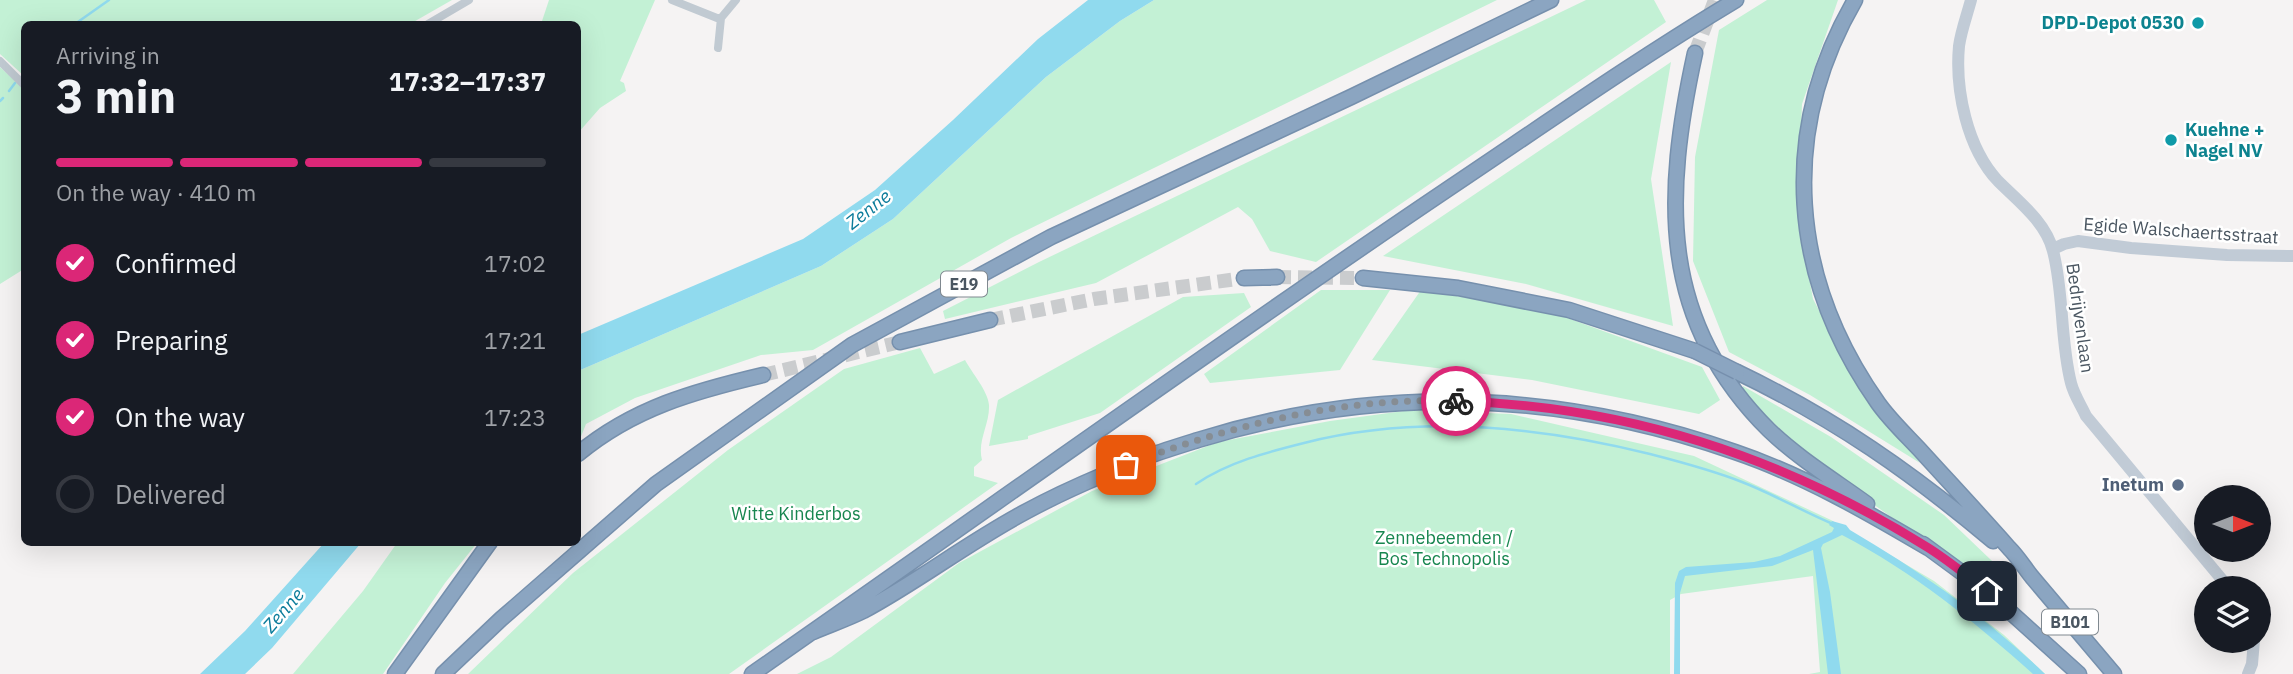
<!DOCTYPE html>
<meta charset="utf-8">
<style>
:root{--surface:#171b24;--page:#20242c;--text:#f1f3f6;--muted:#9ea1a6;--line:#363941;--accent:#db2777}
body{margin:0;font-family:"IBM Plex Sans",sans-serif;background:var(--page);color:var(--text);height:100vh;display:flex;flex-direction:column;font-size:26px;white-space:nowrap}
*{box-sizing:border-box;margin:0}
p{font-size:23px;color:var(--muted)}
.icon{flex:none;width:38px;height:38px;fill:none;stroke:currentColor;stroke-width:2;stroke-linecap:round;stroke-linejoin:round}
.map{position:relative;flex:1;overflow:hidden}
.sheet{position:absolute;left:21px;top:21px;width:560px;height:525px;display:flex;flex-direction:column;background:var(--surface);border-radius:10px;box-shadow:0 7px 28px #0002}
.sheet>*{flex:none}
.needle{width:46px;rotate:90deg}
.tools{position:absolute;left:2194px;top:485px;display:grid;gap:14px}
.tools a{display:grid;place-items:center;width:77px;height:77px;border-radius:50%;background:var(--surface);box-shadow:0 7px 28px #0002;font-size:35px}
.pin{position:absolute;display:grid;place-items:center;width:60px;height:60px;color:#fff;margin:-30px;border-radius:14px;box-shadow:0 4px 10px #0006}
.courier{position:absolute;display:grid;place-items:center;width:70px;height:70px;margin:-35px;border:5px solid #db2777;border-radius:50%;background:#fff;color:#222;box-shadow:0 2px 9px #0007}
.head em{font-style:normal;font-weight:700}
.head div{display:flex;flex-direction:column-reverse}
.head{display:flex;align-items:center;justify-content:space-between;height:119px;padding:0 35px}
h1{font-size:46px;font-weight:700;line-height:52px}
.bar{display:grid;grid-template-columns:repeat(4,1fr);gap:10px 7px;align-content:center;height:84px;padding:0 35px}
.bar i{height:9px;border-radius:5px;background:var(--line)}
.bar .active{background:var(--accent)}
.bar p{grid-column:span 4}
ol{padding:0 35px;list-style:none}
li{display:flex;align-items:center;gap:21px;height:77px}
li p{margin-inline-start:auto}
li .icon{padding:7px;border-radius:50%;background:var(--accent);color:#fff;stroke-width:4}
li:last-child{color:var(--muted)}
li i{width:38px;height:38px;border:4px solid var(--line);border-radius:50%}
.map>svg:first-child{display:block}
</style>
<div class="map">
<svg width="2293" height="674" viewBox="0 0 2293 674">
<rect width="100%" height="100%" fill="#f5f3f3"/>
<path fill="#c3f1d5" d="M 0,0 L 452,0 L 410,24 L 24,24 L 24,76 L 0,54 Z
M 549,0 L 655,0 L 620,81 L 624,83 L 626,91 L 600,108 L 578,133 L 578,24 L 541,24 Z
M 1154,0 L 1497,0 L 1011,238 L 813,350 L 761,355 L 635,398 L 586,424 L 578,444 L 578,371 L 821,266 L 893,219 L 1046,77 L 1120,21 Z
M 1586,0 L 1654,0 L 1666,22 L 1316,262 L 1270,251 L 1252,219 L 1238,207 L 1096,283 L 945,319 L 943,311 L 1039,262 Z
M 1767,0 L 1838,0 L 1802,104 L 1798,216 L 1813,299 L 1864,394 L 1920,463 L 1810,395 L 1729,352 L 1693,261 L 1695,157 L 1719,30 Z
M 1671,62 L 1651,179 L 1673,326 L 1526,284 L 1383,256 Z
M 0,67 L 24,89 L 24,269 L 0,284 Z
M 1321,290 L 1390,290 L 1340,370 L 1210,383 L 1204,374 Z
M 1421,290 L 1551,312 L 1702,367 L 1720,400 L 1699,414 L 1532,380 L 1372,360 Z
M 1244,293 L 1251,307 L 1100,413 L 1028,436 L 1028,439 L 989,446 L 998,400 L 1183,297 Z
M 920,348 L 934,374 L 965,360 C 972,373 988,391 989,405 C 990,424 977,441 982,460 L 974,467 L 974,476 L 998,483 L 729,674 L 468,674 L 573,573 L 728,450 L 844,369 Z
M 1743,386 L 1831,437 L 1944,515 L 2014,582 L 2005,595 C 1917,533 1814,472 1743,391 Z
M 1411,410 L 1511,414 L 1694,456 L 1831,520 L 1934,581 L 2004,635 L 2045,674 L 1809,674 L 1820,672 L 1813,576 L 1681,594 L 1670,600 L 1670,674 L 797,674 L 831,657 L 959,563 L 1092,491 L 1218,442 L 1330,421 Z
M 397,543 L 477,543 L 445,583 L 383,674 L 293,674 L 363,591 Z"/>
<path fill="#90daee" d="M 1088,0 L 1154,0 L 1120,21 L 1046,77 L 893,219 L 821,266 L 578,371 L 578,335 L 803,239 L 875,190 L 953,120 L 1038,39 Z
M 1832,521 L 1846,525 L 1850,530 C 1920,571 1986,617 2045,674 L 2033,674 C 1974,621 1913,572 1842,535 L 1823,544 L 1821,548 L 1830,592 L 1841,674 L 1828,674 L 1813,550 L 1772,566 L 1685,576 L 1680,593 L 1680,674 L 1674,674 L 1675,583 L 1679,571 L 1686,567 L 1754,562 L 1780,556 L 1832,532 L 1834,528 L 1829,525 Z
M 324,543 L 361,543 L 272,648 L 245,674 L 200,674 L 245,631 Z"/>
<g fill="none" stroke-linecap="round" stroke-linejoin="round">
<path stroke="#90daee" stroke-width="2.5" d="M 75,24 L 109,0
M 22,76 L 24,73
M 9,91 L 15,83
M 0,101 L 3,98
M 1196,484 C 1228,462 1268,452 1304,443 C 1418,414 1538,426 1650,454 C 1681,462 1712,470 1742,482 C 1773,494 1802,511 1833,524"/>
<path stroke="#caccce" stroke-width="14" stroke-dasharray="14 7" stroke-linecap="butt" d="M 1695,53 L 1715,0
M 1277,277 L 1363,278
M 990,320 L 1094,299 L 1244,278
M 763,375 L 900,342"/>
<defs>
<path id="highway" d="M 1855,0 C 1778,133 1790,278 1878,403 C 1890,420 1906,435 1920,450 C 1950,483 1980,515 2009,548 C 2018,557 2024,567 2032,577 C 2059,609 2087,642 2114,674
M 1695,53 C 1664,195 1658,320 1769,430 C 1798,458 1834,480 1867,504
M 1244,278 L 1277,277
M 1363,278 L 1458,288 L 1569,310 L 1695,351
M 900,342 L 990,320
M 1737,372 C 1835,419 1911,472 1993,541
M 578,454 C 633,408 695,391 763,375
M 1923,544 L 1987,591 L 2079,674
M 813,632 C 829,625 847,619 863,611 C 919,581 970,541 1027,511 C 1051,498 1077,486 1103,475 C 1133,460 1166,450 1198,440 C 1379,384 1557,390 1735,452 C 1803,475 1867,512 1928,548
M 395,674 L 490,542
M 443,674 L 501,619 L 656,484 L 852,345 L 1051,237 L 1351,97 L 1551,0
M 752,674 C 983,513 1212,348 1445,191 C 1542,126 1636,60 1736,0"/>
</defs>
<use href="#highway" stroke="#7690ad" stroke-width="17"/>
<path stroke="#c1cad2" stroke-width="8" d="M 672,0 L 717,18 L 721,18 L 736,0
M 428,24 L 469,0
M 718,48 L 721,18
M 0,61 L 24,85"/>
<path stroke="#c1cbd6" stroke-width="12" d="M 1971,0 C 1967,15 1961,31 1959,46 C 1955,90 1967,148 1998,181 C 2018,201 2046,222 2053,251 C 2064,293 2060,340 2071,383 C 2074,395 2081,405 2086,416 L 2229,588
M 2053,249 L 2064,244 L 2078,241 L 2131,248 L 2227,255 L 2293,256
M 2248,674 L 2252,664 L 2254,640"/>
<use href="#highway" stroke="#8ba5c1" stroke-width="14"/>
<defs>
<path id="highway-bridge" d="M 1695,351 L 1737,372"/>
</defs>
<use href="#highway-bridge" stroke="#7690ad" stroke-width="17" stroke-linecap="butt"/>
<use href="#highway-bridge" stroke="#8ba5c1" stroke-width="14"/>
</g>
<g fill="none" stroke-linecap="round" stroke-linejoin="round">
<path stroke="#868d94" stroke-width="7" stroke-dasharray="0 12.6" d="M 1126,465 C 1232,425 1342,397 1456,401"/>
<path stroke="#db2777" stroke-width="9" d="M 1456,401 C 1627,406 1781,456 1927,547 C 1948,560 1967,576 1987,591"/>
</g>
<g fill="#0f9aa8" stroke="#fff" stroke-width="2.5">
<circle cx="2198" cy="23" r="7"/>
<circle cx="2171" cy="140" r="7"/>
</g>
<circle fill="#5c6f8a" stroke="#fff" stroke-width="2.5" cx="2178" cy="485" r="7"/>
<g text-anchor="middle" stroke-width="5" stroke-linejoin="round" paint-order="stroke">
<g fill="#fff" stroke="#808990" stroke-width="2">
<rect x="941" y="271.5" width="46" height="25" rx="5"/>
<rect x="2042" y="609.5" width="56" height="25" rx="5"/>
</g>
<g font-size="16" font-weight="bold" fill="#4a5661">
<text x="964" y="290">E19</text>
<text x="2070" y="628">B101</text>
</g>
<g font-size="18" font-weight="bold" fill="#0d838f" stroke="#fff" text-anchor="end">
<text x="2184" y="29">DPD-Depot 0530</text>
<text x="2185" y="136" text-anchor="start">Kuehne +<tspan x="2185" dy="21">Nagel NV</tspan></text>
</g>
<g font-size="18" fill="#4a5661" stroke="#fff">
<text transform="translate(2181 231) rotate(4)" y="6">Egide Walschaertsstraat</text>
<text transform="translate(2080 318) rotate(82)" y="6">Bedrijvenlaan</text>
</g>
<g font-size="18" font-weight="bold" fill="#4e5e75" stroke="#fff" text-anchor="end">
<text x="2164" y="491">Inetum</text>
</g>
<g font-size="18" fill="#17864f" stroke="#fff">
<text x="796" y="520">Witte Kinderbos</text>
<text x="1444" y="544">Zennebeemden /<tspan x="1444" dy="21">Bos Technopolis</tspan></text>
</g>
<g font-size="19" font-style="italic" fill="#0c7c9b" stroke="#fff">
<text transform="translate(868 209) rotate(-38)" y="7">Zenne</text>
<text transform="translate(283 610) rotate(-49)" y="7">Zenne</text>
</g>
</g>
</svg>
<div class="tools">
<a><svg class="needle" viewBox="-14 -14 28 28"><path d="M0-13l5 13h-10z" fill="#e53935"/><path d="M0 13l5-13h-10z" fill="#9ea1a6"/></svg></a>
<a><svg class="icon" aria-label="layers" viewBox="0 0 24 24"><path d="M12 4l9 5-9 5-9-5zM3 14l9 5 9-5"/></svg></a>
</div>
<div class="pin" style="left:1126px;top:465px;background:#ea580c"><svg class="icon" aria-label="bag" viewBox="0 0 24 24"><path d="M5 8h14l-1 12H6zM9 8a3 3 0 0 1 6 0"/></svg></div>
<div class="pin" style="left:1987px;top:591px;background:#1f2937"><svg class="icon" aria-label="home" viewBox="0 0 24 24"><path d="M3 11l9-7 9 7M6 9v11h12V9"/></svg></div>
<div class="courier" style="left:1456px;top:401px"><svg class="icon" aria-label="bike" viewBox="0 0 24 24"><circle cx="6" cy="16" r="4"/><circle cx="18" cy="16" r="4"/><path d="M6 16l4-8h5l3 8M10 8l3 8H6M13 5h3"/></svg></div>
<section class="sheet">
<div class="head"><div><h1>3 min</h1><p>Arriving in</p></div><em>17:32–17:37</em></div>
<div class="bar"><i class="active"></i><i class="active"></i><i class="active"></i><i></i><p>On the way · 410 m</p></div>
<ol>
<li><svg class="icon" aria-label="check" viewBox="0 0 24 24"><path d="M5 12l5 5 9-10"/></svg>Confirmed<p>17:02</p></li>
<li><svg class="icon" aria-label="check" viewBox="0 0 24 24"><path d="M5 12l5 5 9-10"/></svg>Preparing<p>17:21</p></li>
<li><svg class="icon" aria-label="check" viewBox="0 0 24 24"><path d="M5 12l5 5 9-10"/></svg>On the way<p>17:23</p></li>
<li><i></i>Delivered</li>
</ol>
</section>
</div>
